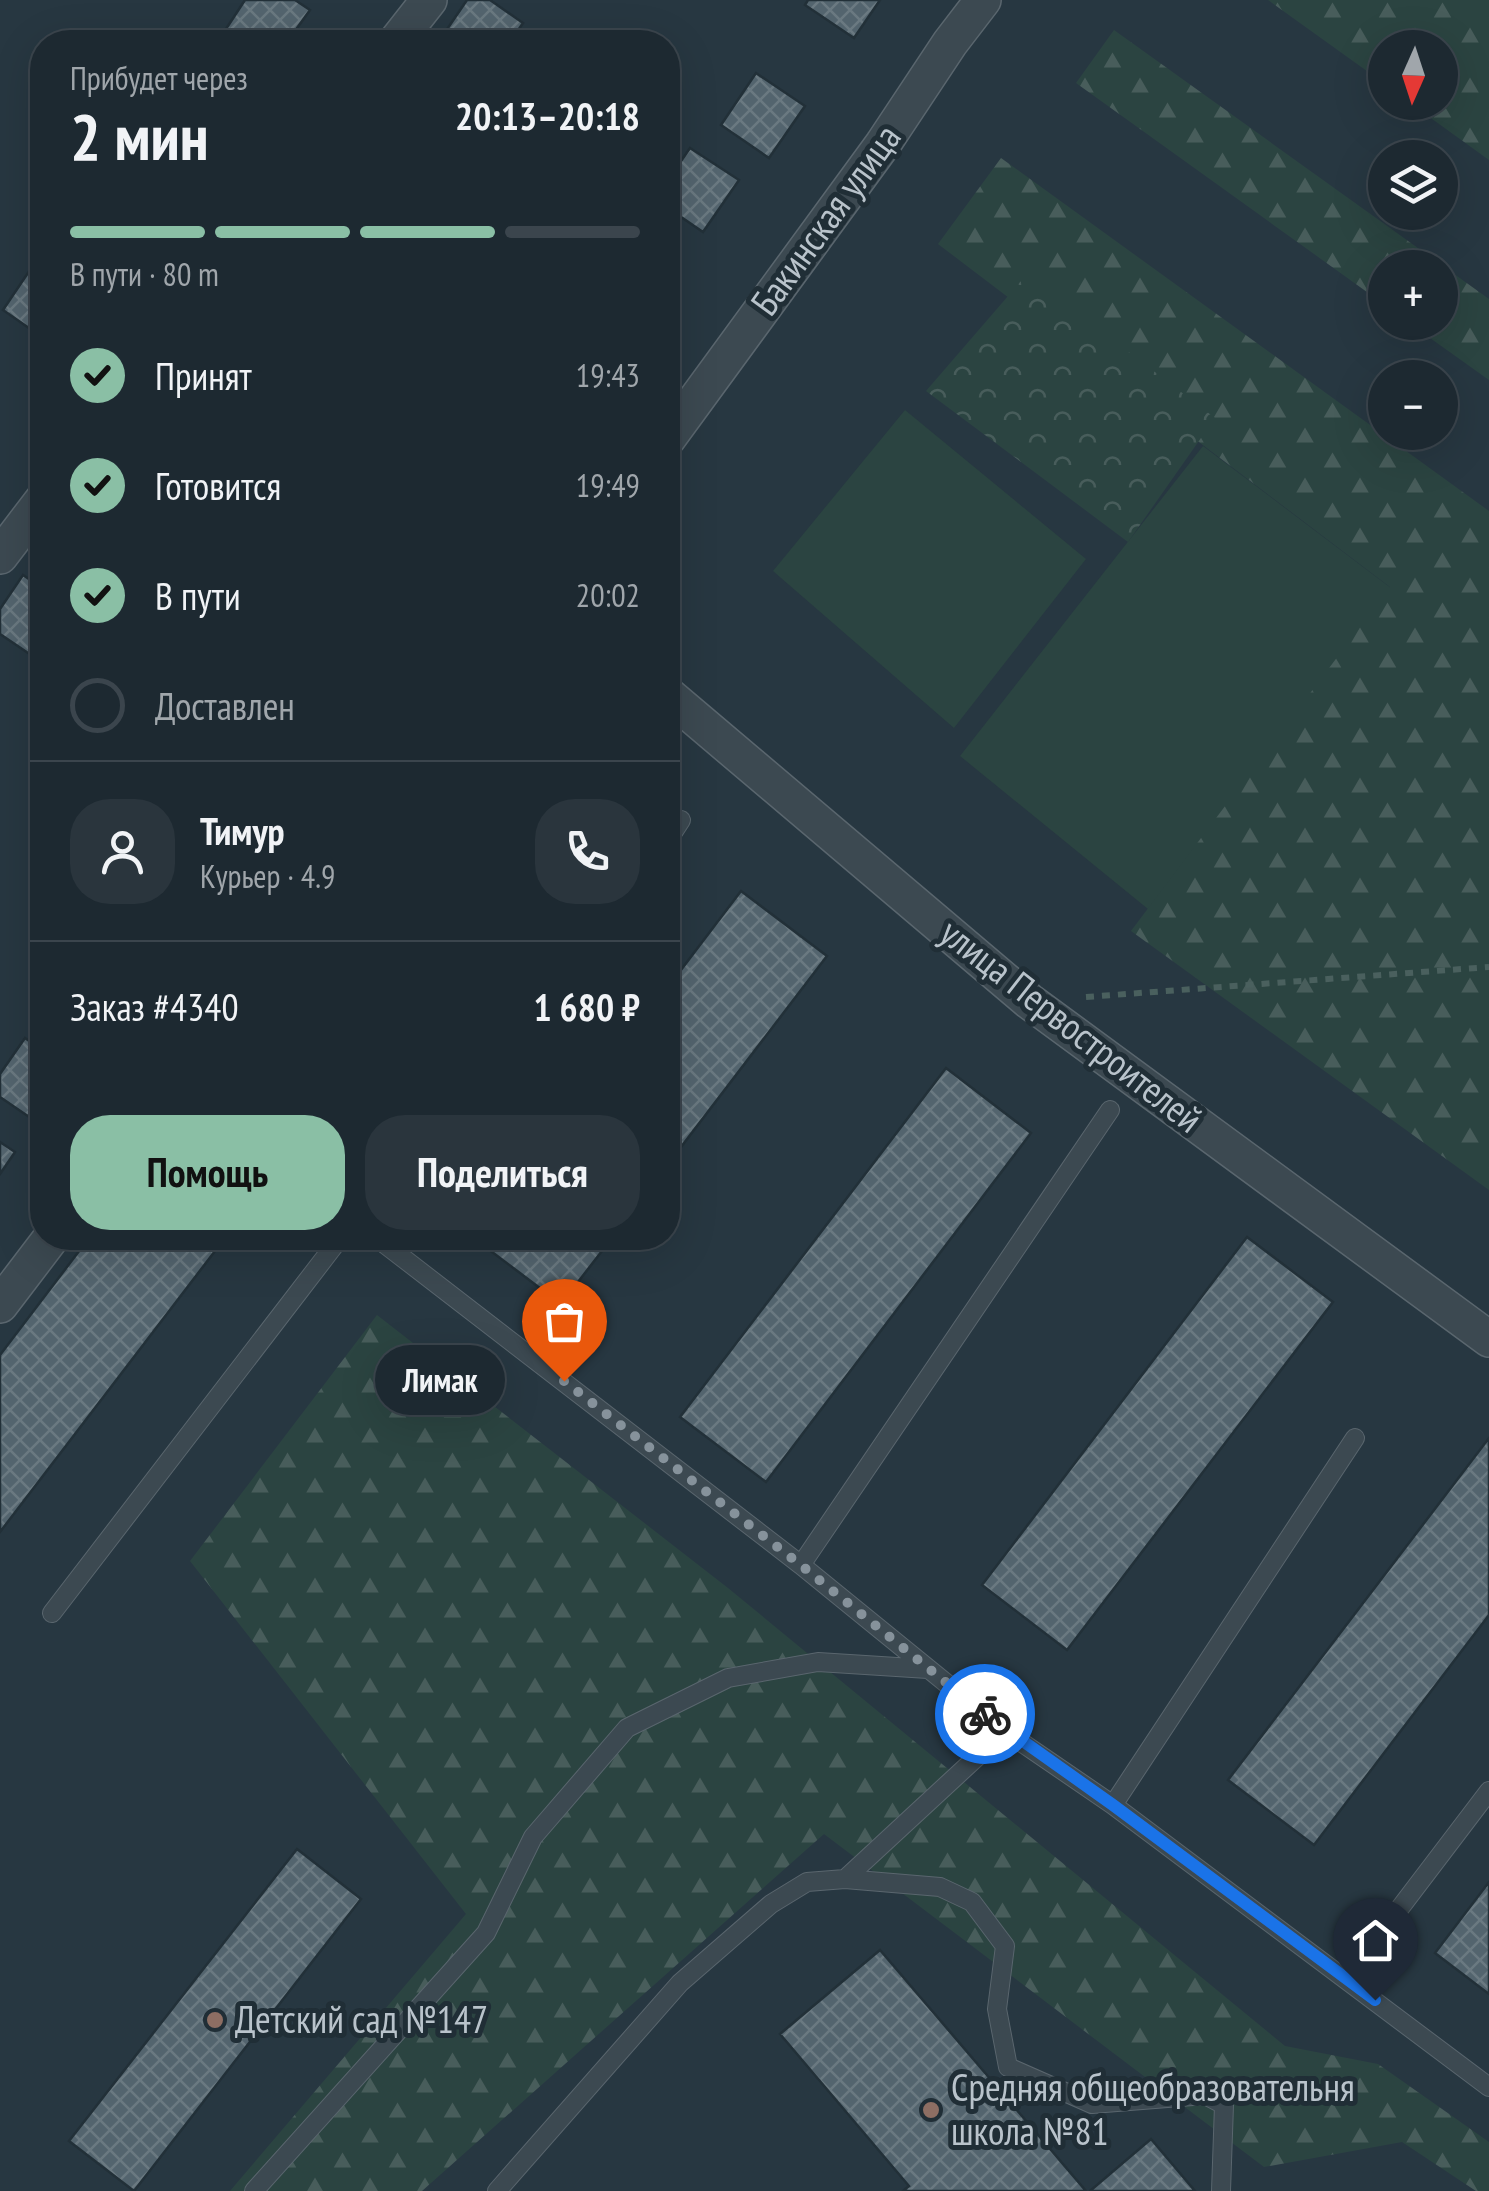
<!DOCTYPE html>
<html lang="ru">
<meta charset="utf-8">
<style>
:root{--surface:#1d2931;--page:#2a353d;--text:#f1f3f6;--muted:#a0a6ab;--line:#3b454d;--accent:#8abfa5}
body{margin:0;font-family:"PT Sans Narrow",sans-serif;background:var(--page);color:var(--text);height:100vh;display:flex;flex-direction:column;font-size:38px;white-space:nowrap}
*{box-sizing:border-box;margin:0}
p{font-size:32px;color:var(--muted)}
.icon{flex:none;width:55px;height:55px;fill:none;stroke:currentColor;stroke-width:2;stroke-linecap:round;stroke-linejoin:round}
.map{position:relative;flex:1;overflow:hidden}
.sheet{position:absolute;left:30px;top:30px;width:650px;height:1220px;display:flex;flex-direction:column;background:var(--surface);border-radius:40px;box-shadow:0 10px 40px #0002,0 0 0 2px var(--line)}
.sheet>*{flex:none}
.needle{width:65px;rotate:183deg}
.controls{position:absolute;left:1368px;top:30px;display:grid;gap:20px}
.controls a{display:grid;place-items:center;width:90px;height:90px;border-radius:50%;background:var(--surface);box-shadow:0 10px 40px #0002,0 0 0 2px var(--line);font-size:50px}
.pin{position:absolute;display:grid;place-items:center;width:85px;height:85px;color:#fff;margin:-102px -42px;border-radius:50% 50% 50% 0;rotate:-45deg;box-shadow:0 0 10px #0007}
.pin .icon{rotate:45deg}
.courier{position:absolute;display:grid;place-items:center;width:100px;height:100px;margin:-50px;border:8px solid #1a73e8;border-radius:50%;background:#fff;color:#222;box-shadow:0 2px 12px #0007}
.bubble{position:absolute;height:70px;border-radius:35px;background:var(--surface);box-shadow:0 10px 40px #0002,0 0 0 2px var(--line);font-size:32px;font-weight:600;line-height:70px;text-align:center}
.headline em{font-style:normal;font-weight:600}
.headline div{display:flex;flex-direction:column-reverse}
.headline{display:flex;align-items:center;justify-content:space-between;height:170px;padding:0 40px}
h1{font-size:65px;font-weight:600;line-height:75px}
.bar{display:grid;grid-template-columns:repeat(4,1fr);gap:15px 10px;align-content:center;height:120px;padding:0 40px}
.bar i{height:12px;border-radius:8px;background:var(--line)}
.bar .on{background:var(--accent)}
.bar p{grid-column:span 4}
.line{display:flex;align-items:center;gap:25px;padding:0 40px;border-top:2px solid var(--line)}
.line div{flex:1}
.round{display:grid;place-items:center;flex:none;width:105px;height:105px;border-radius:40px;background:var(--page)}
ol{padding:0 40px;list-style:none}
li{display:flex;align-items:center;gap:30px;height:110px}
li p{margin-inline-start:auto}
li .icon{padding:10px;border-radius:50%;background:var(--accent);color:#111;stroke-width:4}
li:last-child{color:var(--muted)}
li i{width:55px;height:55px;border:5px solid var(--line);border-radius:50%}
.button{display:flex;gap:20px;margin-top:auto;padding:20px 40px}
.button a{flex:1;height:115px;border-radius:40px;background:var(--accent);color:#111;font-size:40px;font-weight:600;line-height:115px;text-align:center}
.button a+a{background:var(--page);color:var(--text)}
.map>svg:first-child{display:block}
</style>
<div class="map">
<svg width="1489" height="2191" viewBox="0 0 1489 2191">
<defs>
<pattern id="forest-firs" width="22" height="20" patternUnits="userSpaceOnUse" patternTransform="scale(2.5)"><rect width="22" height="20" fill="#2b4441"/><path d="M5 1l3.5 6h-7zM16 11l3.5 6h-7z" fill="#485d5b"/></pattern>
<pattern id="park-crowns" width="20" height="18" patternUnits="userSpaceOnUse" patternTransform="scale(2.5)"><rect width="20" height="18" fill="#2b4441"/><path d="M2 6a3 3 0 1 1 6 0M12 15a3 3 0 1 1 6 0" fill="none" stroke="#485d5b"/></pattern>
<pattern id="building-cross-hatch" width="8" height="8" patternUnits="userSpaceOnUse" patternTransform="scale(2.5)"><rect width="8" height="8" fill="#53646e"/><path d="M0 0l8 8M0 8l8-8" fill="none" stroke="#6a7981"/></pattern>
</defs>
<rect width="100%" height="100%" fill="#273741"/>
<path fill="#2b4441" d="M 905,410 L 1086,559 L 954,728 L 773,571 Z
M 1203,446 L 1391,588 L 1148,909 L 960,756 Z"/>
<path fill="url(#forest-firs)" d="M 1268,0 L 1489,0 L 1489,160 L 1410,103 L 1440,102 L 1440,48 L 1385,48 L 1385,84 Z
M 1114,30 L 1489,299 L 1489,380 L 1409,323 L 1440,322 L 1440,268 L 1385,268 L 1385,305 L 1076,83 Z
M 1001,158 L 1489,511 L 1489,1190 L 1131,931 L 1390,587 L 938,244 Z
M 377,1315 L 728,1588 L 1285,2046 L 1378,2064 L 1489,2142 L 1489,2191 L 1476,2191 L 1402,2142 L 1264,2167 L 824,1834 L 422,2191 L 230,2191 L 466,1914 L 190,1561 Z"/>
<path fill="url(#park-crowns)" d="M 1027,274 L 1215,418 L 1128,542 L 926,391 Z"/>
<path fill="url(#building-cross-hatch)" stroke="#223038" stroke-width="2.5" d="M 245,0 L 295,0 L 310,10 L 287,42 L 246,42 L 226,29 Z
M 467,0 L 490,0 L 523,23 L 510,42 L 441,42 L 439,41 Z
M 808,0 L 880,0 L 854,38 L 805,5 Z
M 756,73 L 805,106 L 769,158 L 721,125 Z
M 690,148 L 739,180 L 703,232 L 668,208 L 668,180 Z
M 38,258 L 42,261 L 42,337 L 3,310 Z
M 668,261 L 680,270 L 668,288 Z
M 23,575 L 42,588 L 42,651 L 37,659 L 0,634 L 0,609 Z
M 741,891 L 827,956 L 668,1164 L 668,987 Z
M 25,1038 L 42,1050 L 42,1116 L 38,1123 L 0,1097 L 0,1074 Z
M 946,1068 L 1031,1133 L 766,1482 L 680,1417 Z
M 0,1142 L 15,1152 L 0,1174 Z
M 1247,1237 L 1333,1302 L 1067,1650 L 982,1585 Z
M 89,1238 L 225,1238 L 0,1532 L 0,1355 Z
M 476,1238 L 612,1238 L 561,1304 L 475,1239 Z
M 1489,1438 L 1489,1615 L 1314,1845 L 1228,1780 Z
M 297,1849 L 361,1899 L 134,2191 L 69,2141 Z
M 1489,1882 L 1489,1994 L 1435,1953 Z
M 880,1950 L 1086,2191 L 903,2191 L 909,2186 L 780,2034 Z
M 1151,2139 L 1195,2191 L 1090,2191 Z"/>
<g fill="none" stroke-linecap="round" stroke-linejoin="round">
<defs>
<path id="service" d="M 668,840 L 681,820
M 377,1238 L 801,1565 L 1005,1731 L 1113,1805 L 1489,2087
M 801,1565 L 1110,1110
M 52,1613 L 340,1238
M 1113,1805 L 1355,1438
M 845,1879 L 1005,1731
M 1346,1979 L 1489,1791
M 254,2191 L 486,1933 L 533,1837 L 627,1728 L 728,1678 L 818,1662 L 928,1669
M 497,2191 L 680,1983 L 771,1904 L 807,1882 L 845,1879 L 940,1887 L 972,1902 L 1005,1946 L 997,2009 L 1008,2067 L 1092,2104 L 1205,2095 L 1224,2105 L 1221,2191"/>
<path id="minor" d="M 396,42 L 429,0
M 668,438 L 883,144 L 950,43 L 983,0
M 0,556 L 42,501
M 668,695 L 1029,1001 L 1489,1339
M 0,1305 L 51,1238"/>
</defs>
<use href="#service" stroke="#5a666e" stroke-width="20"/>
<use href="#minor" stroke="#5a666e" stroke-width="38"/>
<path stroke="#4a605e" stroke-width="6" stroke-dasharray="8 8" stroke-linecap="butt" d="M 1086,997 L 1489,967"/>
<use href="#service" stroke="#3c4951" stroke-width="18"/>
<use href="#minor" stroke="#3c4951" stroke-width="35"/>
</g>
<g fill="none" stroke-linecap="round" stroke-linejoin="round">
<path stroke="#86929b" stroke-width="10" stroke-dasharray="0 18" d="M 564,1381 L 802,1566 L 985,1714"/>
<path stroke="#1a73e8" stroke-width="12" d="M 985,1714 L 1113,1805 L 1375,2000"/>
</g>
<g fill="#8d6e63" stroke="#202e36" stroke-width="4">
<circle cx="215" cy="2020" r="10"/>
<circle cx="931" cy="2110" r="10"/>
</g>
<g text-anchor="middle" stroke-width="10" stroke-linejoin="round" paint-order="stroke">
<g font-size="38" fill="#b9c3cb" stroke="#202e36">
<text transform="translate(826 220) rotate(-54)" y="13">Бакинская улица</text>
<text transform="translate(1071 1026) rotate(38)" y="13">улица Первостроителей</text>
</g>
<g font-size="38" fill="#b9c3cb" stroke="#202e36" text-anchor="start">
<text x="235" y="2033">Детский сад №147</text>
<text x="951" y="2101">Средняя общеобразовательня<tspan x="951" dy="44">школа №81</tspan></text>
</g>
</g>
</svg>
<div class="controls">
<a><svg class="needle" viewBox="-14 -14 28 28"><path d="M0-13l5 13h-10z" fill="#e53935"/><path d="M0 13l5-13h-10z" fill="#a0a6ab"/></svg></a>
<a><svg class="icon" aria-label="layers" viewBox="0 0 24 24"><path d="M12 4l9 5-9 5-9-5zM3 14l9 5 9-5"/></svg></a>
<a>+</a>
<a>−</a>
</div>
<div class="pin" style="left:564px;top:1381px;background:#ea580c"><svg class="icon" aria-label="bag" viewBox="0 0 24 24"><path d="M5 8h14l-1 12H6zM9 8a3 3 0 0 1 6 0"/></svg></div>
<div class="pin" style="left:1375px;top:2000px;background:#1f2937"><svg class="icon" aria-label="home" viewBox="0 0 24 24"><path d="M3 11l9-7 9 7M6 9v11h12V9"/></svg></div>
<div class="courier" style="left:985px;top:1714px"><svg class="icon" aria-label="bike" viewBox="0 0 24 24"><circle cx="6" cy="16" r="4"/><circle cx="18" cy="16" r="4"/><path d="M6 16l4-8h5l3 8M10 8l3 8H6M13 5h3"/></svg></div>
<div class="bubble" style="left:375px;top:1345px;width:130px">Лимак</div>
<section class="sheet">
<div class="headline"><div><h1>2 мин</h1><p>Прибудет через</p></div><em>20:13–20:18</em></div>
<div class="bar"><i class="on"></i><i class="on"></i><i class="on"></i><i></i><p>В пути · 80 m</p></div>
<ol>
<li><svg class="icon" aria-label="check" viewBox="0 0 24 24"><path d="M5 12l5 5 9-10"/></svg>Принят<p>19:43</p></li>
<li><svg class="icon" aria-label="check" viewBox="0 0 24 24"><path d="M5 12l5 5 9-10"/></svg>Готовится<p>19:49</p></li>
<li><svg class="icon" aria-label="check" viewBox="0 0 24 24"><path d="M5 12l5 5 9-10"/></svg>В пути<p>20:02</p></li>
<li><i></i>Доставлен</li>
</ol>
<div class="line" style="height:180px"><a class="round"><svg class="icon" aria-label="person" viewBox="0 0 24 24"><circle cx="12" cy="8" r="4"/><path d="M4 21q1-7 8-7t8 7"/></svg></a><div><b>Тимур</b><p>Курьер · 4.9</p></div><a class="round"><svg class="icon" aria-label="phone" viewBox="0 0 24 24"><path d="M5 4h4l2 5-3 2q2 4 5 5l2-3 5 2v4C11 20 4 13 5 4z"/></svg></a></div>
<div class="line" style="height:130px"><div>Заказ #4340</div><b>1 680 ₽</b></div>
<div class="button"><a>Помощь</a><a>Поделиться</a></div>
</section>
</div>
